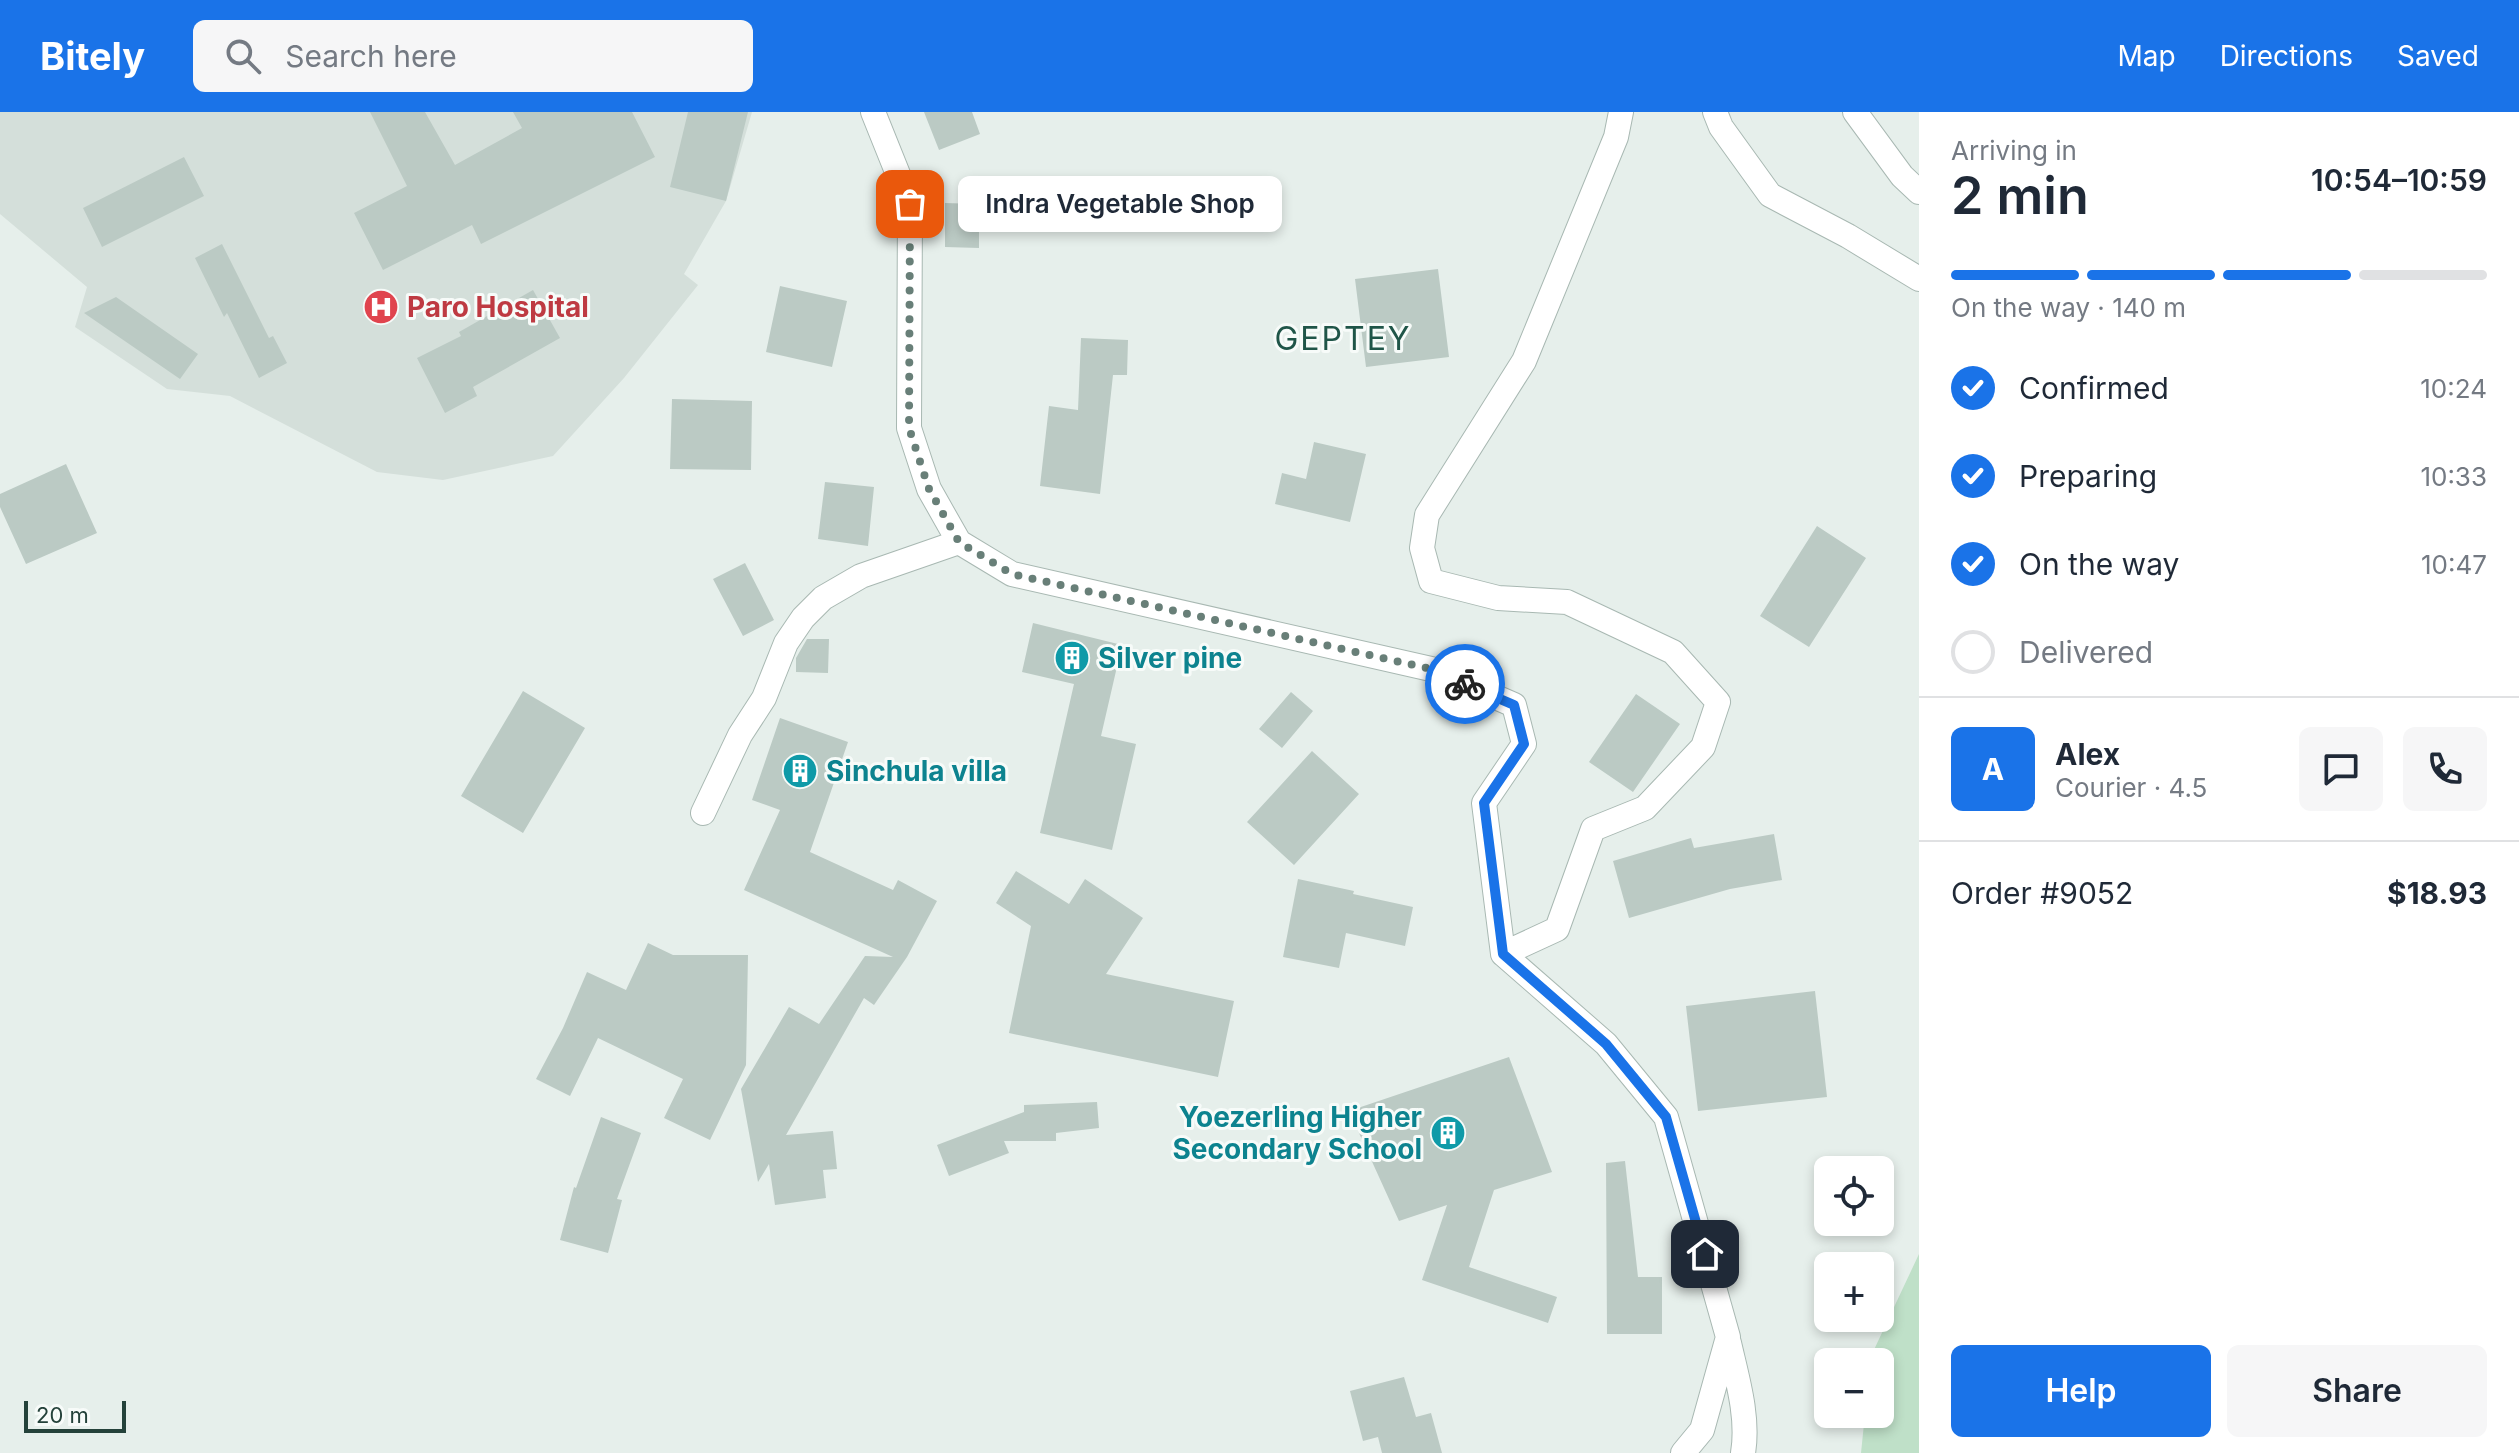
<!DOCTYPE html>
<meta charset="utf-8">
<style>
:root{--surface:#fff;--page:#f6f6f7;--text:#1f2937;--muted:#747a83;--line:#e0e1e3;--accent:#1a73e8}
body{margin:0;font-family:Inter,sans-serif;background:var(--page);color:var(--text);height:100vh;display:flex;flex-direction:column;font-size:30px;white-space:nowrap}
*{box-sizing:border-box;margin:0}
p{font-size:26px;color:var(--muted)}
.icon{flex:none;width:44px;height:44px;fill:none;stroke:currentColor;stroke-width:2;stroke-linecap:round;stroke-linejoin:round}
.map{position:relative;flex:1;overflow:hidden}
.panel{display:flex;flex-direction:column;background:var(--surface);width:600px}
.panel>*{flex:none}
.tools{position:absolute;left:1814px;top:1044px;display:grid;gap:16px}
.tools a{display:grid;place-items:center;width:80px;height:80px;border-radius:12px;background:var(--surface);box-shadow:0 4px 12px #0003;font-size:40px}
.scale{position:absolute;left:24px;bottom:20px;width:102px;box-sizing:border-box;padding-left:8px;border:4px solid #24423a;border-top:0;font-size:22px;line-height:28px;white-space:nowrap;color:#24423a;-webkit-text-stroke:6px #f7fbf9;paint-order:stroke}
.pin{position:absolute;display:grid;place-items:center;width:68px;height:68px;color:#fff;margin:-34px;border-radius:16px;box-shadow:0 4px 12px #0006}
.courier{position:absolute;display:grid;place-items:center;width:80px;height:80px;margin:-40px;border:6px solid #1a73e8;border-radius:50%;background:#fff;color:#222;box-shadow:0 2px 10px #0007}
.bubble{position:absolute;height:56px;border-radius:12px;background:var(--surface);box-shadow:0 4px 12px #0003;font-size:26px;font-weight:600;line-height:56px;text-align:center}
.head em{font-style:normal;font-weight:600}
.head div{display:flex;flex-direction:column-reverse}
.head{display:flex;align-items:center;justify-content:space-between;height:136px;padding:0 32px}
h1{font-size:52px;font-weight:600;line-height:60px}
.bar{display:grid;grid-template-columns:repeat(4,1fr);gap:12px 8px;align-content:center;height:96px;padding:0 32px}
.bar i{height:10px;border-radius:6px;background:var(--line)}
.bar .selected{background:var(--accent)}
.bar p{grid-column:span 4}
.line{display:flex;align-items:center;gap:20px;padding:0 32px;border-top:2px solid var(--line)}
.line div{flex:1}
.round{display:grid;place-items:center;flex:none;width:84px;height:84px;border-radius:12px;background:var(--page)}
ol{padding:0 32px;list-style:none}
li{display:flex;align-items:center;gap:24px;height:88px}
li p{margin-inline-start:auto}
li .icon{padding:8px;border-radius:50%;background:var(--accent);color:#fff;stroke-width:4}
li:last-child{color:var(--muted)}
li i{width:44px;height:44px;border:4px solid var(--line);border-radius:50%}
.button{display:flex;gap:16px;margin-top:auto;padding:16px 32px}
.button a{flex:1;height:92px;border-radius:12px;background:var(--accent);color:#fff;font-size:32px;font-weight:600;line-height:92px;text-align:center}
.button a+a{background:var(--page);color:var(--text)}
header{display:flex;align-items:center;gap:48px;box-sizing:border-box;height:112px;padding:0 40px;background:var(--accent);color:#fff}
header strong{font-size:38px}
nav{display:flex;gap:44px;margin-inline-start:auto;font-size:28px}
.search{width:560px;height:72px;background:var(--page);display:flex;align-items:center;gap:20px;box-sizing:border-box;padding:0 28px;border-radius:12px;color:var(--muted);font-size:30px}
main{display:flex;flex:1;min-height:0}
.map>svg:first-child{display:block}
</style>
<header>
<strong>Bitely</strong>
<div class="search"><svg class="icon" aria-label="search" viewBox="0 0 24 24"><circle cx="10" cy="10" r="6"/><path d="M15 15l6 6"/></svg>Search here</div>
<nav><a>Map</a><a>Directions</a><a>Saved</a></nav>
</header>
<main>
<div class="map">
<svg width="1919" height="1341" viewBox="0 0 1919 1341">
<rect width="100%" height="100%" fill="#e6efeb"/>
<path fill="#d4dfda" d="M 0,0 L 752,0 L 726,89 L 684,162 L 698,173 L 624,266 L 553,344 L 443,368 L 377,360 L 230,284 L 167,277 L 75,215 L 87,175 L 0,102 Z"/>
<path fill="#bfe0c8" d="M 1919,1142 L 1919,1341 L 1861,1341 L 1865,1302 L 1880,1302 L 1880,1250 L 1871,1250 L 1872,1242 Z"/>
<path fill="#bbcac4" d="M 370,0 L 425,0 L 455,53 L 522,16 L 513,0 L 632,0 L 655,45 L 481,132 L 472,113 L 383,158 L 354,101 L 407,74 Z
M 688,0 L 748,0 L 726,89 L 670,75 Z
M 924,0 L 972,0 L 980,22 L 939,38 Z
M 184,45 L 204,84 L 102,135 L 83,96 Z
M 945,91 L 979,92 L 979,136 L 945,135 Z
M 222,132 L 269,226 L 273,224 L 287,251 L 259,266 L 227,201 L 224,205 L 195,146 Z
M 1438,157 L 1449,245 L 1366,255 L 1355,167 Z
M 780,174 L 847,189 L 832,255 L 766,240 Z
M 533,178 L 560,226 L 473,275 L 477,284 L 445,301 L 417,246 L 461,224 L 459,220 Z
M 116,185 L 198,242 L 180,267 L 84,201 Z
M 1081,226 L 1128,228 L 1127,263 L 1113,263 L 1100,382 L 1040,374 L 1049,294 L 1078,298 Z
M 672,287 L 752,289 L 751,358 L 670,357 Z
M 1314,330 L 1366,342 L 1350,410 L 1275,392 L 1282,361 L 1306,367 Z
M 66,352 L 97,421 L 26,452 L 0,395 L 0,382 Z
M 825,370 L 874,375 L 868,434 L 818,427 Z
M 1817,414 L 1866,446 L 1809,535 L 1760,504 Z
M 745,451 L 774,508 L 743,524 L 713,467 Z
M 1033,511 L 1122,533 L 1101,624 L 1136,632 L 1112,738 L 1040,721 L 1074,572 L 1022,560 Z
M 807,527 L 829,527 L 828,561 L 796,560 L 796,546 Z
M 523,579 L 585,616 L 523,721 L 461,684 Z
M 1291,580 L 1313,599 L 1282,636 L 1259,617 Z
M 1636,582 L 1680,612 L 1633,680 L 1589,650 Z
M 780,606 L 848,630 L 810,740 L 893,778 L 898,768 L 937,789 L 907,845 L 874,893 L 864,886 L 786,1023 L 833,1019 L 837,1057 L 823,1058 L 826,1086 L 775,1093 L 769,1052 L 758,1070 L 741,977 L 789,895 L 819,912 L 865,844 L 893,845 L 744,778 L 780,698 L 752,688 Z
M 1312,639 L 1359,682 L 1294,753 L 1247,710 Z
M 1774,722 L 1782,768 L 1730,777 L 1629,806 L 1613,749 L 1691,726 L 1694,736 Z
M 1016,759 L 1069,792 L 1085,767 L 1143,806 L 1106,862 L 1234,889 L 1218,965 L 1009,921 L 1031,814 L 996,791 Z
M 1298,767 L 1354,779 L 1353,782 L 1413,795 L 1405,834 L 1346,821 L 1339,856 L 1283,845 Z
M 648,831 L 673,843 L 748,843 L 746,953 L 710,1028 L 664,1006 L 683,967 L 598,926 L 570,984 L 536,967 L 563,916 L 587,860 L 626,878 Z
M 1815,879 L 1827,985 L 1698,999 L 1686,894 Z
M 1509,945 L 1552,1060 L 1494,1078 L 1469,1155 L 1557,1185 L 1548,1211 L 1422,1168 L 1447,1093 L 1399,1109 L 1349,999 Z
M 1097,990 L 1099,1016 L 1056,1021 L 1056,1029 L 1004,1029 L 1009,1041 L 949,1064 L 937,1033 L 1024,1000 L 1024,993 Z
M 601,1005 L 641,1021 L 617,1087 L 622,1088 L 608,1141 L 560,1128 L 574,1075 L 576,1076 Z
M 1625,1049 L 1638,1165 L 1662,1165 L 1662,1222 L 1607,1222 L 1606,1051 Z
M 1404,1265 L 1416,1305 L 1431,1301 L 1442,1341 L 1382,1341 L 1378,1325 L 1363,1329 L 1350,1279 Z"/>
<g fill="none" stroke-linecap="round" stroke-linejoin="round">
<defs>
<path id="street" d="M 873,0 L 910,92 L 909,316 L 929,377 L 959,430 L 1012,462 L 1431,557 L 1514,593 L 1524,632 L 1484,691 L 1503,842 L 1606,932 L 1666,1005 L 1728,1225 L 1702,1318 L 1683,1341
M 1715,0 L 1721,15 L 1770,83 L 1848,124 L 1919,167
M 1855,0 L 1902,64 L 1919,80
M 703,701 L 740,623 L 764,586 L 786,531 L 803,506 L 823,486 L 861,464 L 959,430
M 1503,842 L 1557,817 L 1593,717 L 1645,696 L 1703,635 L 1718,590 L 1673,540 L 1567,490 L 1498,486 L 1431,469 L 1422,436 L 1427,403 L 1524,249 L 1616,25 L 1621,0
M 1729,1231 C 1737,1266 1749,1305 1743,1341"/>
</defs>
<use href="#street" stroke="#a8b8b2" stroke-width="26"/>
<use href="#street" stroke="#fff" stroke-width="24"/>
</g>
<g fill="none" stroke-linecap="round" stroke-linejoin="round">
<path stroke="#687f78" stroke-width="8" stroke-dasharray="0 14.4" d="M 910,92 L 909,316 L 929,377 L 959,430 L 1012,462 L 1431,557 L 1465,572"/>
<path stroke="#1a73e8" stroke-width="10" d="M 1465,572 L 1514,593 L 1524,632 L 1484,691 L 1503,842 L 1606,932 L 1666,1005 L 1705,1142"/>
</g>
<defs>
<symbol id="hospital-disc" viewBox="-11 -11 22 22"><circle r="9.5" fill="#e0444e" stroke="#f7fbf9"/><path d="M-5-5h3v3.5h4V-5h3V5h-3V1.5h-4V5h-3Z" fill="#fff"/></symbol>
<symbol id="building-disc" viewBox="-11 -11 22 22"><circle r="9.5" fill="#0f9aa8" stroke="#f7fbf9"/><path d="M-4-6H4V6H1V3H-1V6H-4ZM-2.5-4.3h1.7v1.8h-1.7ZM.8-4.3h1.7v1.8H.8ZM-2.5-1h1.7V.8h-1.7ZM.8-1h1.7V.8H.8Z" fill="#fff"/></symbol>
</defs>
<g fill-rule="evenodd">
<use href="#hospital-disc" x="361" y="175" width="40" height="40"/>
<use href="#building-disc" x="1052" y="526" width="40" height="40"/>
<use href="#building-disc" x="780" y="639" width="40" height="40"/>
<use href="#building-disc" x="1428" y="1001" width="40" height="40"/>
</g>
<g text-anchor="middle" stroke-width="6" stroke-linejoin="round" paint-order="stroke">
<g font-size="28" font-weight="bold" fill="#be3a42" stroke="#f7fbf9" text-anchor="start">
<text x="407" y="205">Paro Hospital</text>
</g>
<g font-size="28" font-weight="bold" fill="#0d838f" stroke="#f7fbf9" text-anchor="start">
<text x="1098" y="556">Silver pine</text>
<text x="826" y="669">Sinchula villa</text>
<text x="1422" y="1015" text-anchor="end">Yoezerling Higher<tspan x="1422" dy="32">Secondary School</tspan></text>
</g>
<g font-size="32" letter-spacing="2" fill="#1f5548" stroke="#f7fbf9">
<text x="1343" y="238">GEPTEY</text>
</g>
</g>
</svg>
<div class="tools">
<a><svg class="icon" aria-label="locate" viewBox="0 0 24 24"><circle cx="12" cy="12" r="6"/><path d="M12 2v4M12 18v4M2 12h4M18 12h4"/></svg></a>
<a>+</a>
<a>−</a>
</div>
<div class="scale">20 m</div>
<div class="pin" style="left:910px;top:92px;background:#ea580c"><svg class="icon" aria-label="bag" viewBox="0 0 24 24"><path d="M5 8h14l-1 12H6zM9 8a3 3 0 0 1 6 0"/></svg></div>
<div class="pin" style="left:1705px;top:1142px;background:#1f2937"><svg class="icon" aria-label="home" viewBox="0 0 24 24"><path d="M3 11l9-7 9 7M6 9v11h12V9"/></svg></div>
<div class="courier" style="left:1465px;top:572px"><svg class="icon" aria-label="bike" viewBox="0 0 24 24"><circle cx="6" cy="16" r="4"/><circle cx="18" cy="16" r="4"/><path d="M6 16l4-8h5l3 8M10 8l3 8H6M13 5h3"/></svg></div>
<div class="bubble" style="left:958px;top:64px;width:324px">Indra Vegetable Shop</div>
</div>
<section class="panel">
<div class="head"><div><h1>2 min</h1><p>Arriving in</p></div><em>10:54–10:59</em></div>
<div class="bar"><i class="selected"></i><i class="selected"></i><i class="selected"></i><i></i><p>On the way · 140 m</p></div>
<ol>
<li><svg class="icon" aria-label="check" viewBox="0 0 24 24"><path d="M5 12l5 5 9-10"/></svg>Confirmed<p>10:24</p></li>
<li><svg class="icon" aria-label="check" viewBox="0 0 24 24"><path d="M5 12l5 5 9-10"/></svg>Preparing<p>10:33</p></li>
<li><svg class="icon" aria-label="check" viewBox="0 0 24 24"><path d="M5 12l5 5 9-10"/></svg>On the way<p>10:47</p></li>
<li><i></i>Delivered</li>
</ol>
<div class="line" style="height:144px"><b class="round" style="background:var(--accent);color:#fff">A</b><div><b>Alex</b><p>Courier · 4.5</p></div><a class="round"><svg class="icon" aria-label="chat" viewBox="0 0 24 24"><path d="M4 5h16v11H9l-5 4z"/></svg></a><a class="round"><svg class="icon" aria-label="phone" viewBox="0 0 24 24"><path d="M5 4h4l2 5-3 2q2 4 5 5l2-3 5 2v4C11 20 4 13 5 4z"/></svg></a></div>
<div class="line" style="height:104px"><div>Order #9052</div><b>$18.93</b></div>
<div class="button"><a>Help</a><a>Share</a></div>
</section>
</main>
